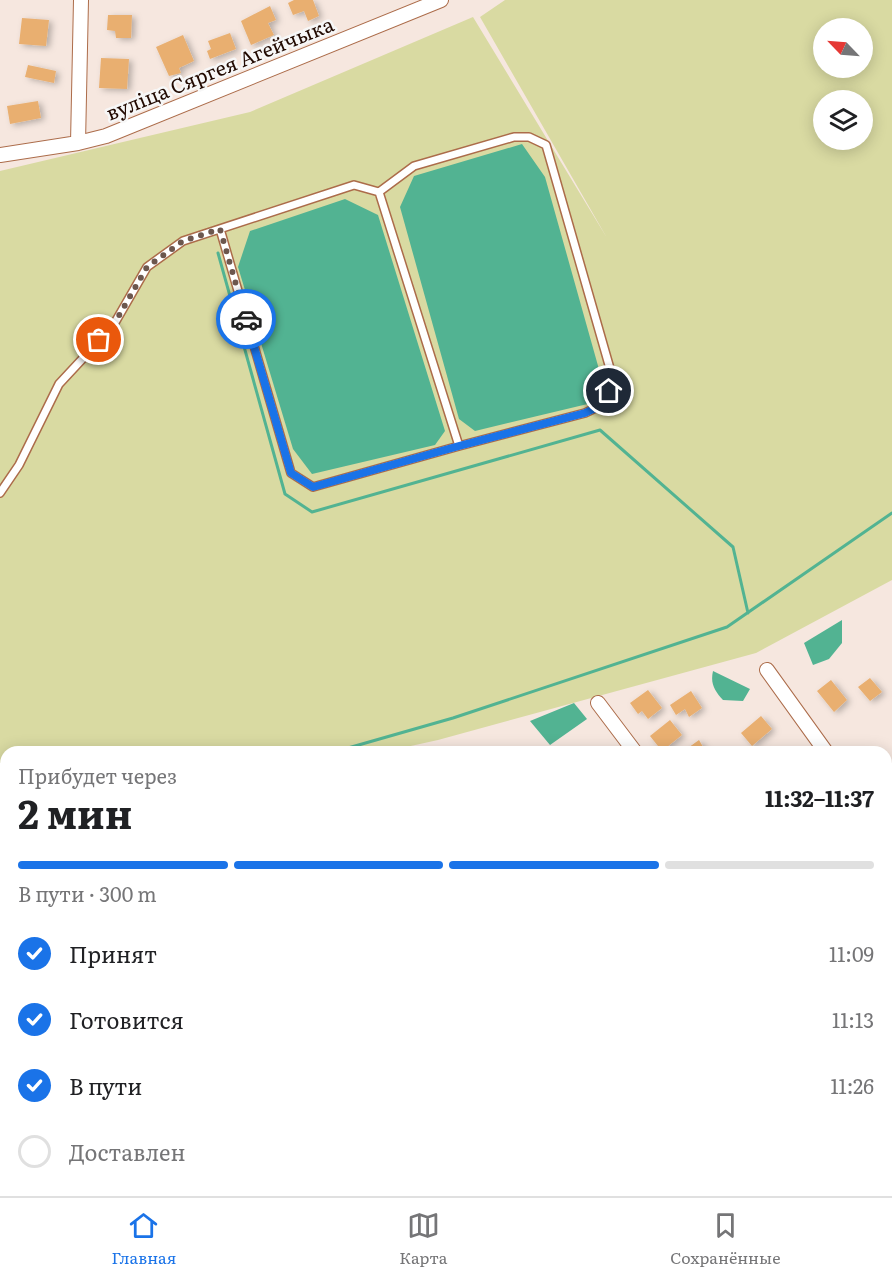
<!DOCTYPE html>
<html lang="ru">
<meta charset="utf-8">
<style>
:root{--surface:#fff;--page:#f2f2f2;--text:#202124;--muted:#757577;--line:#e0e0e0;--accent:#1a73e8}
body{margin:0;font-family:Literata,serif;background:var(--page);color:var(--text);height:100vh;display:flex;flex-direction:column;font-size:22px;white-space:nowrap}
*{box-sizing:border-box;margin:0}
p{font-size:20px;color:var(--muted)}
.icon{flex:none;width:33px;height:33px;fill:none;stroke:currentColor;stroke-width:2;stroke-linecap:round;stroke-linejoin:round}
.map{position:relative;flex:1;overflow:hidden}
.drawer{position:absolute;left:0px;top:746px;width:892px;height:452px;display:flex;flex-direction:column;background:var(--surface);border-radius:18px 18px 0 0;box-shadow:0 3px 15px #0003}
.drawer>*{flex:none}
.needle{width:39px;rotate:295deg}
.controls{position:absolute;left:813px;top:18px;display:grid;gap:12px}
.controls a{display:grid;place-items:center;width:60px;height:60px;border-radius:50%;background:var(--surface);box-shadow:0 3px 15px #0003;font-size:30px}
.pin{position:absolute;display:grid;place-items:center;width:51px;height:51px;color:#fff;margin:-26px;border:3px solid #fff;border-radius:50%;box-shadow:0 2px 6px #0007}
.courier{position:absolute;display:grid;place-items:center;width:60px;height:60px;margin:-30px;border:4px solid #1a73e8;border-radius:50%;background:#fff;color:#222;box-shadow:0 2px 8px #0007}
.summary em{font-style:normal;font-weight:700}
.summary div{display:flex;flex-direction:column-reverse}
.summary{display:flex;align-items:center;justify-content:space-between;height:102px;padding:0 18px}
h1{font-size:39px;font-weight:700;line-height:45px}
.bar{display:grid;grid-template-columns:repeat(4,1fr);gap:9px 6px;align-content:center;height:72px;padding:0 18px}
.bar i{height:8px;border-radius:4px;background:var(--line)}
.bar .current{background:var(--accent)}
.bar p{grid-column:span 4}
ol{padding:0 18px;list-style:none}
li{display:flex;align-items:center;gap:18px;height:66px}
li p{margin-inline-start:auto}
li .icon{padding:6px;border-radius:50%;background:var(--accent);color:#fff;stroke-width:4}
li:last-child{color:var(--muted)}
li i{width:33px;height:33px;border:3px solid var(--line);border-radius:50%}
.menu{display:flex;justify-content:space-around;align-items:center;height:84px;border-top:2px solid var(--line);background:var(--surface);font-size:16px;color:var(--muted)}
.menu a{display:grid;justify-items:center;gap:3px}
.menu .current{color:var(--accent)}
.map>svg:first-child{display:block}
</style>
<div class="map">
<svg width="892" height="1196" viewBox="0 0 892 1196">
<defs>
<filter id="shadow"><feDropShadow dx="3.5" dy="2" stdDeviation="3" flood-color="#0004"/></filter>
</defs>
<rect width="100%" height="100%" fill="#f6e7df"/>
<path fill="#d9daa2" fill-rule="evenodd" d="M 505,0 L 892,0 L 892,580 L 756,653 L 438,740 L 388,751 L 6,752 L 6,865 L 0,867 L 0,171 L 250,112 L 473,17 L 607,238 L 480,17 ZM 824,28 L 862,28 L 862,68 L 824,68 ZM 824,100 L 862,100 L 862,140 L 824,140 Z"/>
<path fill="#52b392" d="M 522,144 L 545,177 L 602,380 L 596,402 L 475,431 L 459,419 L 400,207 L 414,176 Z
M 345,199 L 378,215 L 445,431 L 435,445 L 312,474 L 293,449 L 238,267 L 250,231 Z
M 842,620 L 842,643 L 829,659 L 813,665 L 804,643 Z
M 713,671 L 750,689 L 743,701 L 723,700 C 715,691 710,684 713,671 Z
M 574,703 L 587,719 L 550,745 L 530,721 Z"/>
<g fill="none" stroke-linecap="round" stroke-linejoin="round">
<path stroke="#52b392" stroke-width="3" d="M 218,253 L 285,494 L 312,512 L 600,430 L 733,547 L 748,613
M 334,752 L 453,718 L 727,627 L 892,513
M 0,853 L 6,851"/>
</g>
<path fill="#e9af70" filter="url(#shadow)" d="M 294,0 L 313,0 L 319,16 L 308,21 L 304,11 L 293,15 L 288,3 Z
M 270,6 L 276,20 L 268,23 L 274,35 L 251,45 L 241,21 Z
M 108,15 L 132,15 L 131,38 L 116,38 L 115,31 L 107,30 Z
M 22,18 L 49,20 L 46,46 L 19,44 Z
M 230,33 L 236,49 L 210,59 L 207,51 L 211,49 L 208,41 Z
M 183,35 L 194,61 L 179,68 L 181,73 L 169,76 L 156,47 Z
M 101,58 L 129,59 L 127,89 L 99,88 Z
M 28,65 L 56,71 L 54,83 L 25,77 Z
M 38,101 L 41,118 L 10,124 L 7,106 Z
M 870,678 L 882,692 L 870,701 L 858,687 Z
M 831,680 L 847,700 L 834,712 L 817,691 Z
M 648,690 L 662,708 L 648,719 L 642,711 L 638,714 L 630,703 Z
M 691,691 L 702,708 L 689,717 L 685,709 L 676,715 L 670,705 Z
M 761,716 L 772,729 L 752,746 L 741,733 Z
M 670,720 L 682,735 L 662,751 L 650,736 Z
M 699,740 L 706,752 L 686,752 L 685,750 Z
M 886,884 L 892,891 L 892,902 L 886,906 Z
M 6,936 L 6,955 L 0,960 L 0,940 Z
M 6,1091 L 6,1114 L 0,1119 L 0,1096 Z
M 6,1158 L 6,1179 L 4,1180 L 0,1175 L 0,1162 Z
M 886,1173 L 892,1180 L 892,1196 L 873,1196 L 870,1191 L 886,1191 Z
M 321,1191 L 334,1191 L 338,1196 L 315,1196 Z
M 370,1191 L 385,1191 L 388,1196 L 364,1196 Z
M 439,1191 L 463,1191 L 457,1196 L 444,1196 Z
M 496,1191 L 522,1191 L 515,1196 L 500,1196 Z"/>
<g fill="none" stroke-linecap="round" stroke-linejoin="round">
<defs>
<path id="lane" d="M 379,192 L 459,446
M 0,493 L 19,465 L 59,384 L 113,326 L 147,267 L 183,241 L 354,185 L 379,192 L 414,166 L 514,137 L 529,137 L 546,145 L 613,379 L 606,403 L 585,413 L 459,446 L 313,487 L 291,473 L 220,229"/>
<path id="street" d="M 78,143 L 81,0
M 0,155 L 78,143 L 106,136 L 441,0
M 767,670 L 826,752
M 598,703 L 635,752
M 886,835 L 892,843
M 0,980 L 6,988
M 886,1082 L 892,1090
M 886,1133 L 892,1129
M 0,1141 L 6,1136
M 154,1191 L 157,1196
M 351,1191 L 354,1196
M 550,1191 L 554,1196
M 779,1191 L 782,1196
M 107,1196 L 114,1191
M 797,1196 L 804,1191"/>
</defs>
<use href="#lane" stroke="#ac6c4a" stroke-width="10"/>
<use href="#street" stroke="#ac6c4a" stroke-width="16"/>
<use href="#lane" stroke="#fff" stroke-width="7"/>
<use href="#street" stroke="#fff" stroke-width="14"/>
</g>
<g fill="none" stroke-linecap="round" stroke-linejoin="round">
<path stroke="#6c574e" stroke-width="6" stroke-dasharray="0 10.8" d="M 99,340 L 113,326 L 147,267 L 183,241 L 220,229 L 246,319"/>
<path stroke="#1a73e8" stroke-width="8" d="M 246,319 L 291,473 L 313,487 L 459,446 L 585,413 L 606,403 L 609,391"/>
</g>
<g text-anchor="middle" stroke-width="5" stroke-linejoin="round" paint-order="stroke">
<g font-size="20" fill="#210900" stroke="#f7f7f7">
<text transform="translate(220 69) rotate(-22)" y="7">вуліца Сяргея Агейчыка</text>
</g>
</g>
</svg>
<div class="controls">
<a><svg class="needle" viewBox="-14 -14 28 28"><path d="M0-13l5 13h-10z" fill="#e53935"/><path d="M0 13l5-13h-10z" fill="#757577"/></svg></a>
<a><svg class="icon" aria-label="layers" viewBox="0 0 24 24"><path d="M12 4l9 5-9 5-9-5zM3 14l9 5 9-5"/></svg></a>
</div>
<div class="pin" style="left:99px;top:340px;background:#ea580c"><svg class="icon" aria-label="bag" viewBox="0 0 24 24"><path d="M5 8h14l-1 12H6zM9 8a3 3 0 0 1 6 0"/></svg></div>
<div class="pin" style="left:609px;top:391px;background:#1f2937"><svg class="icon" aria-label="home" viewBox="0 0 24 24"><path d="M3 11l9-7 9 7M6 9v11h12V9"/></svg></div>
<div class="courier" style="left:246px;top:319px"><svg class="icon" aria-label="car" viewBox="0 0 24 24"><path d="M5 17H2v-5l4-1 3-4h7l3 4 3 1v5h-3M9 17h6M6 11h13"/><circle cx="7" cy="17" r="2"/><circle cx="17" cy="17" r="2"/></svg></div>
<section class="drawer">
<div class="summary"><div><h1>2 мин</h1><p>Прибудет через</p></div><em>11:32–11:37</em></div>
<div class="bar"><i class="current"></i><i class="current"></i><i class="current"></i><i></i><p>В пути · 300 m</p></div>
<ol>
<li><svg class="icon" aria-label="check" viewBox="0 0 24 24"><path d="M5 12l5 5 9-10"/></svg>Принят<p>11:09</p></li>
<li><svg class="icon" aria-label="check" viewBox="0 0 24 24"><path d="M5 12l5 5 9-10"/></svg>Готовится<p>11:13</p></li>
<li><svg class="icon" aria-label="check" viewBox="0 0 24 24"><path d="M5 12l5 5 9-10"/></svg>В пути<p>11:26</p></li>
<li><i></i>Доставлен</li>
</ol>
</section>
</div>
<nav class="menu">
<a class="current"><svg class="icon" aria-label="home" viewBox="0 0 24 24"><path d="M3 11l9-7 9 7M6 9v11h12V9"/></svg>Главная</a>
<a><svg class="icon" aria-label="map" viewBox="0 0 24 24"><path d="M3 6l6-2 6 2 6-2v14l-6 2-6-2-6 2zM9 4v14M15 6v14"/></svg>Карта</a>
<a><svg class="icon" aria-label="saved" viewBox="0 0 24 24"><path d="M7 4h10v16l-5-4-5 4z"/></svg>Сохранённые</a>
</nav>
